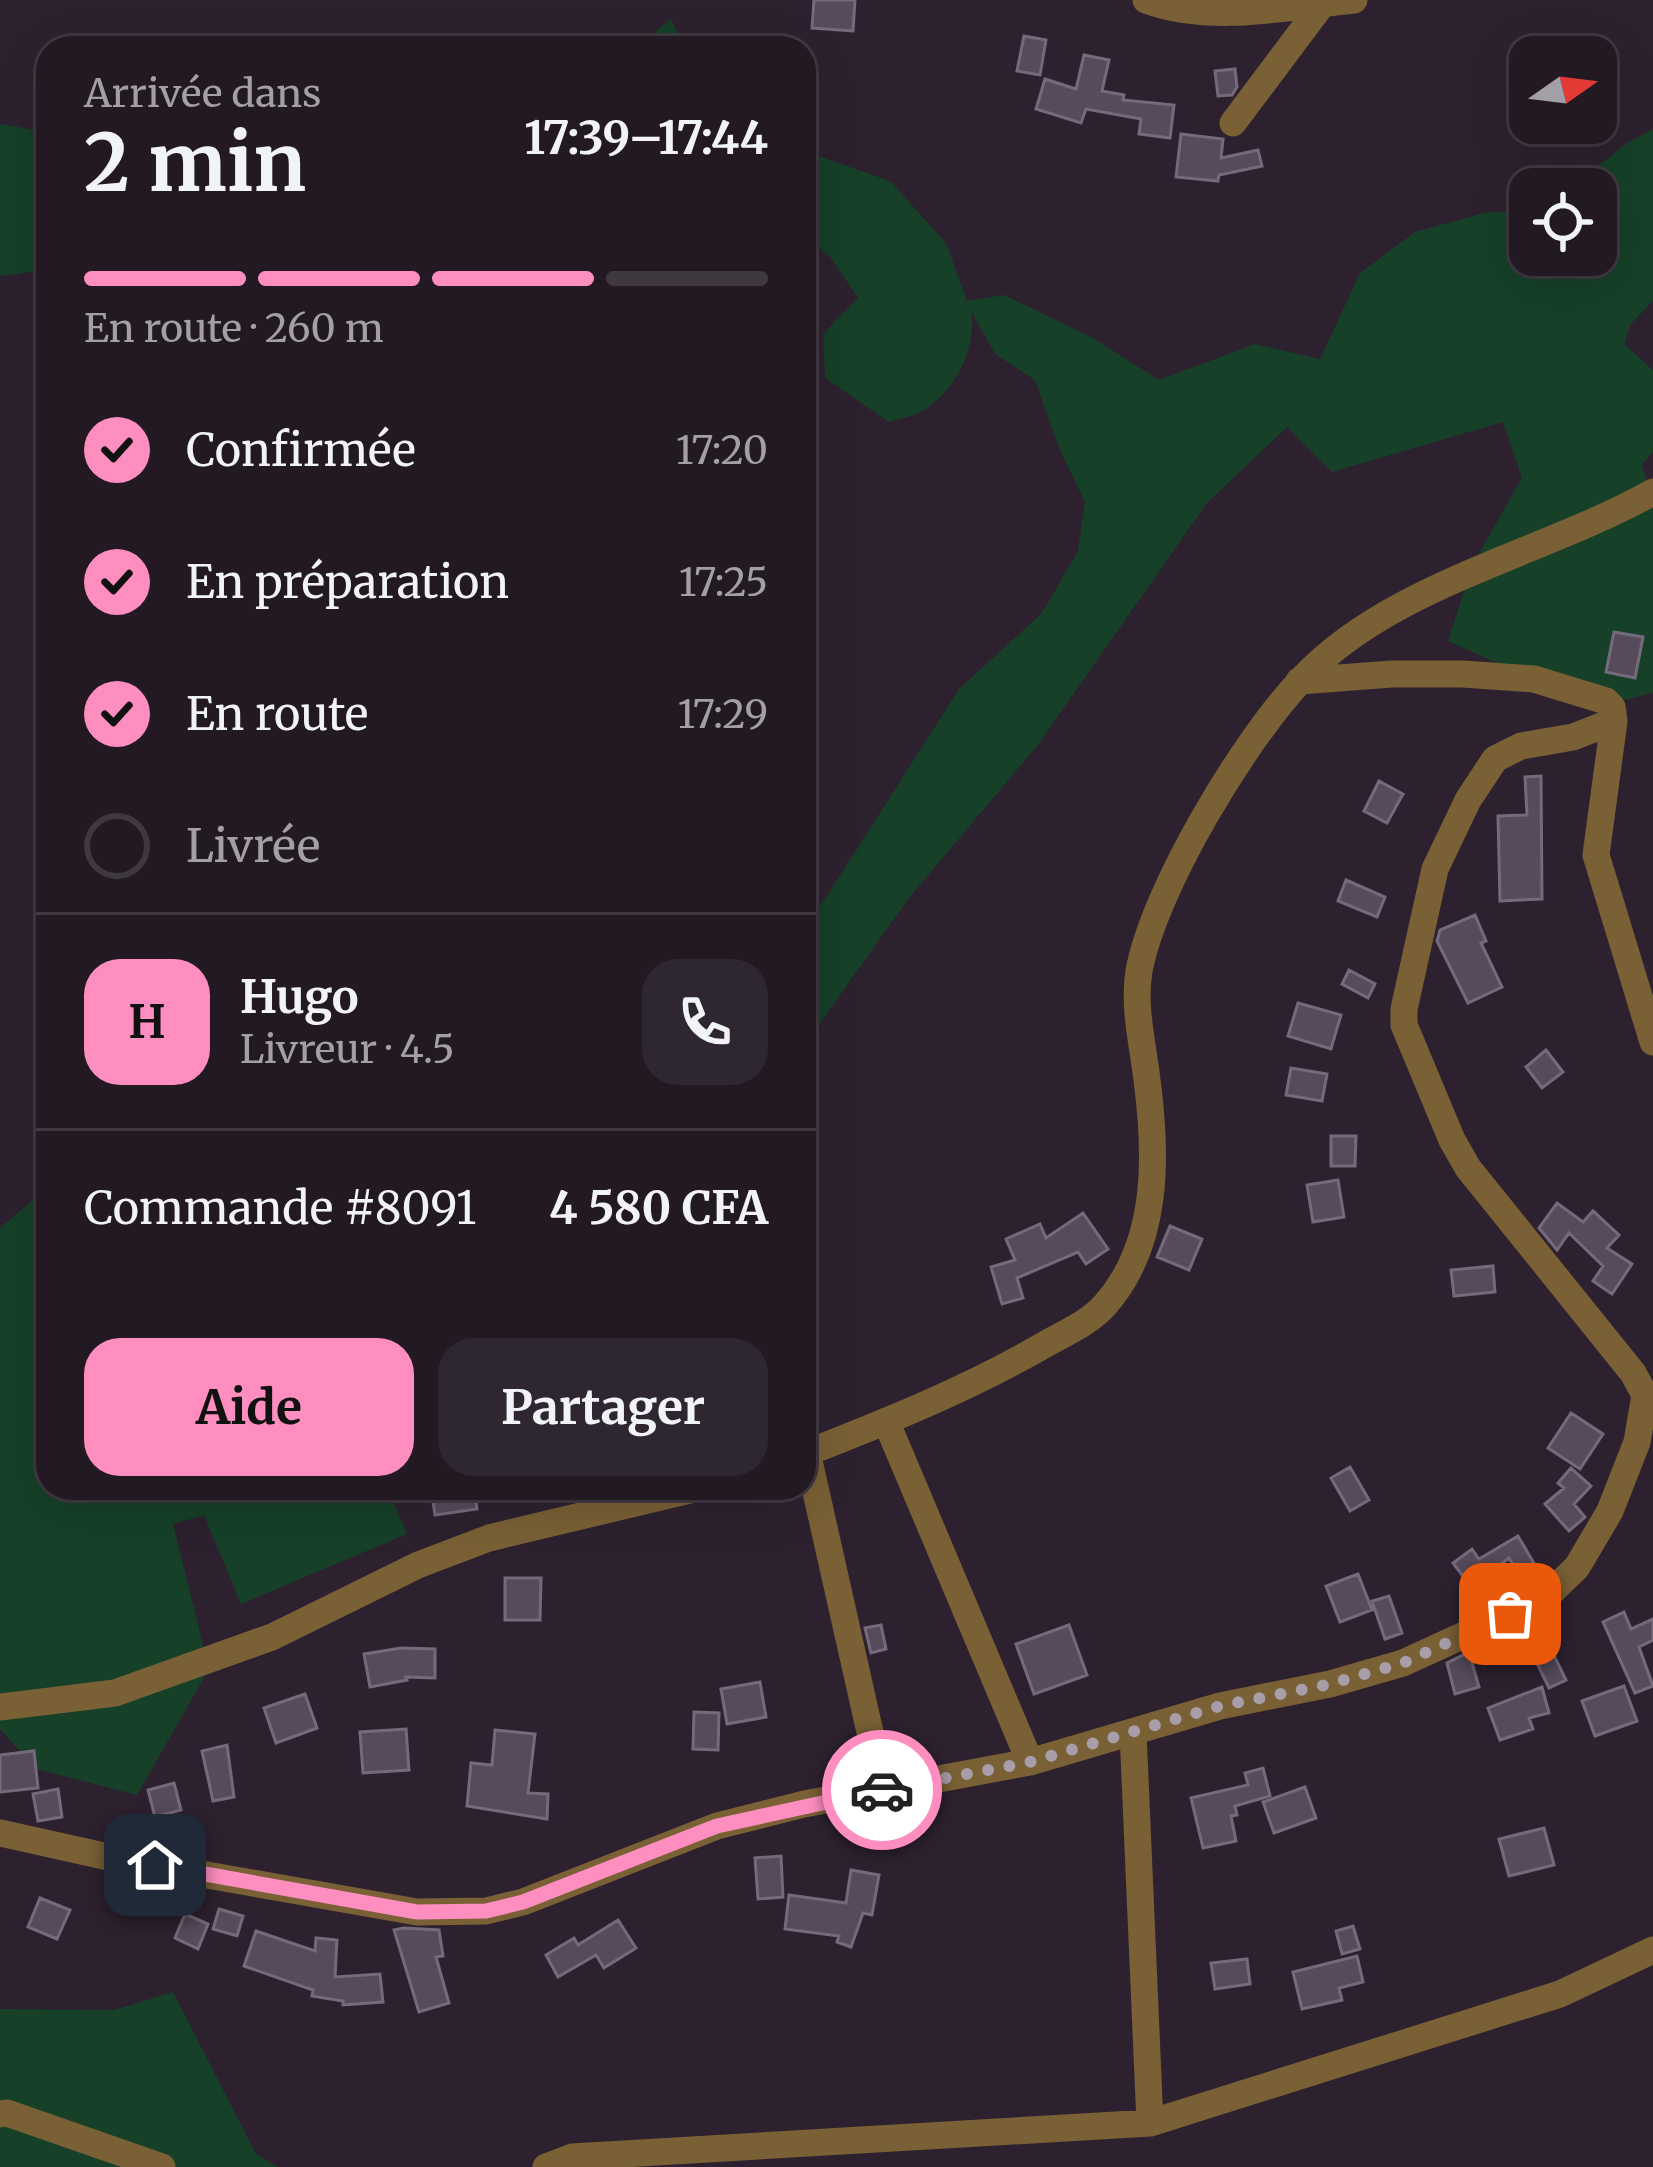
<!DOCTYPE html>
<html lang="fr">
<meta charset="utf-8">
<style>
:root{--surface:#221923;--page:#2e2630;--text:#f1f3f6;--muted:#a2a0a6;--line:#3f3841;--accent:#fd8ebf}
body{margin:0;font-family:Merriweather,serif;background:var(--page);color:var(--text);height:100vh;display:flex;flex-direction:column;font-size:45px;white-space:nowrap}
*{box-sizing:border-box;margin:0}
p{font-size:39px;color:var(--muted)}
.icon{flex:none;width:66px;height:66px;fill:none;stroke:currentColor;stroke-width:2;stroke-linecap:round;stroke-linejoin:round}
.map{position:relative;flex:1;overflow:hidden}
.details{position:absolute;left:36px;top:36px;width:780px;height:1464px;display:flex;flex-direction:column;background:var(--surface);border-radius:36px;box-shadow:0 12px 48px #0002,0 0 0 3px var(--line)}
.details>*{flex:none}
.needle{width:78px;rotate:76deg}
.buttons{position:absolute;left:1509px;top:36px;display:grid;gap:24px}
.buttons a{display:grid;place-items:center;width:108px;height:108px;border-radius:24px;background:var(--surface);box-shadow:0 12px 48px #0002,0 0 0 3px var(--line);font-size:60px}
.pin{position:absolute;display:grid;place-items:center;width:102px;height:102px;color:#fff;margin:-51px;border-radius:24px;box-shadow:0 6px 18px #0006}
.courier{position:absolute;display:grid;place-items:center;width:120px;height:120px;margin:-60px;border:9px solid #fd8ebf;border-radius:50%;background:#fff;color:#222;box-shadow:0 3px 15px #0007}
.head em{font-style:normal;font-weight:700}
.head div{display:flex;flex-direction:column-reverse}
.head{display:flex;align-items:center;justify-content:space-between;height:204px;padding:0 48px}
h1{font-size:78px;font-weight:700;line-height:90px}
.bar{display:grid;grid-template-columns:repeat(4,1fr);gap:18px 12px;align-content:center;height:144px;padding:0 48px}
.bar i{height:15px;border-radius:9px;background:var(--line)}
.bar .current{background:var(--accent)}
.bar p{grid-column:span 4}
.line{display:flex;align-items:center;gap:30px;padding:0 48px;border-top:3px solid var(--line)}
.line div{flex:1}
.round{display:grid;place-items:center;flex:none;width:126px;height:126px;border-radius:36px;background:var(--page)}
ol{padding:0 48px;list-style:none}
li{display:flex;align-items:center;gap:36px;height:132px}
li p{margin-inline-start:auto}
li .icon{padding:12px;border-radius:50%;background:var(--accent);color:#111;stroke-width:4}
li:last-child{color:var(--muted)}
li i{width:66px;height:66px;border:6px solid var(--line);border-radius:50%}
.primary-button{display:flex;gap:24px;margin-top:auto;padding:24px 48px}
.primary-button a{flex:1;height:138px;border-radius:36px;background:var(--accent);color:#111;font-size:48px;font-weight:700;line-height:138px;text-align:center}
.primary-button a+a{background:var(--page);color:var(--text)}
.map>svg:first-child{display:block}
</style>
<div class="map">
<svg width="1653" height="2167" viewBox="0 0 1653 2167">
<rect width="100%" height="100%" fill="#2d212f"/>
<path fill="#164028" d="M 671,19 L 684,48 L 635,48 Z
M 0,124 L 48,132 L 48,270 L 0,276 Z
M 1653,129 L 1653,301 L 1630,325 L 1624,344 L 1653,370 L 1653,452 L 1642,464 L 1653,507 L 1653,693 L 1595,707 L 1448,641 L 1473,564 L 1522,478 L 1503,422 L 1332,472 L 1287,427 L 1207,503 L 1037,746 L 909,898 L 808,1040 L 804,1060 L 804,924 L 825,899 L 959,689 L 1042,613 L 1078,551 L 1085,502 L 1059,448 L 1035,380 L 995,354 L 971,311 C 977,347 957,388 926,409 C 916,416 901,418 889,422 L 825,378 L 823,334 L 858,298 L 831,258 L 804,235 L 804,151 L 890,181 L 946,243 L 967,301 L 1004,295 L 1093,338 L 1159,380 L 1255,344 L 1320,359 L 1360,273 L 1415,232 L 1484,213 L 1530,209 L 1530,255 L 1596,255 L 1596,189 L 1569,189 L 1627,143 Z
M 48,1187 L 48,1488 L 387,1488 L 407,1534 L 241,1604 L 204,1515 L 173,1524 L 209,1669 L 137,1795 L 36,1769 L 0,1729 L 0,1228 Z
M 173,1992 L 256,2154 L 278,2167 L 0,2167 L 0,2009 L 114,2010 Z"/>
<path fill="#554b5b" stroke="#746a7b" stroke-width="3" d="M 814,0 L 855,0 L 853,31 L 812,28 Z
M 1024,36 L 1046,40 L 1040,75 L 1017,71 Z
M 1084,55 L 1109,60 L 1102,91 L 1124,95 L 1123,100 L 1174,105 L 1170,138 L 1139,134 L 1141,119 L 1086,109 L 1081,123 L 1036,109 L 1045,79 L 1076,89 Z
M 1235,69 L 1237,87 L 1232,95 L 1218,96 L 1215,71 Z
M 1181,134 L 1223,139 L 1221,158 L 1258,150 L 1262,166 L 1219,175 L 1218,181 L 1176,177 Z
M 1614,632 L 1643,637 L 1635,678 L 1606,672 Z
M 1541,776 L 1542,899 L 1500,901 L 1498,816 L 1527,815 L 1525,777 Z
M 1379,781 L 1403,794 L 1387,823 L 1364,811 Z
M 1346,880 L 1385,897 L 1377,917 L 1338,901 Z
M 1475,915 L 1486,941 L 1481,943 L 1502,987 L 1468,1003 L 1437,941 L 1440,930 Z
M 1349,970 L 1375,984 L 1368,998 L 1342,984 Z
M 1298,1003 L 1341,1015 L 1331,1049 L 1288,1036 Z
M 1546,1050 L 1563,1072 L 1542,1088 L 1526,1067 Z
M 1291,1068 L 1327,1074 L 1322,1101 L 1286,1095 Z
M 1331,1136 L 1356,1136 L 1355,1166 L 1331,1166 Z
M 1338,1180 L 1344,1217 L 1313,1222 L 1307,1185 Z
M 1557,1203 L 1583,1222 L 1593,1211 L 1619,1235 L 1607,1248 L 1632,1264 L 1612,1294 L 1593,1281 L 1603,1266 L 1569,1233 L 1557,1250 L 1539,1228 Z
M 1083,1213 L 1108,1249 L 1086,1264 L 1078,1252 L 1017,1278 L 1023,1298 L 1002,1304 L 991,1267 L 1015,1260 L 1006,1239 L 1040,1224 L 1046,1238 Z
M 1170,1226 L 1202,1239 L 1189,1270 L 1157,1257 Z
M 1493,1266 L 1495,1292 L 1454,1296 L 1451,1270 Z
M 1571,1413 L 1603,1434 L 1580,1469 L 1548,1448 Z
M 1350,1467 L 1369,1500 L 1350,1511 L 1331,1478 Z
M 1571,1468 L 1591,1486 L 1574,1504 L 1585,1517 L 1569,1531 L 1545,1504 L 1564,1488 L 1558,1483 Z
M 431,1488 L 474,1488 L 477,1509 L 435,1515 Z
M 1518,1536 L 1535,1565 L 1519,1575 L 1509,1558 L 1471,1587 L 1453,1563 L 1472,1549 L 1479,1559 Z
M 1358,1574 L 1372,1610 L 1340,1622 L 1326,1586 Z
M 505,1578 L 541,1578 L 540,1620 L 505,1620 Z
M 1389,1596 L 1402,1633 L 1385,1639 L 1372,1601 Z
M 1624,1612 L 1631,1629 L 1653,1619 L 1653,1640 L 1639,1647 L 1653,1686 L 1635,1693 L 1603,1622 Z
M 881,1625 L 886,1649 L 871,1653 L 865,1628 Z
M 1069,1625 L 1087,1675 L 1034,1694 L 1016,1644 Z
M 1546,1639 L 1566,1680 L 1549,1688 L 1529,1647 Z
M 401,1648 L 435,1649 L 435,1678 L 406,1677 L 407,1680 L 370,1687 L 364,1654 Z
M 1469,1652 L 1479,1687 L 1455,1694 L 1447,1663 Z
M 760,1682 L 766,1717 L 727,1724 L 721,1689 Z
M 1624,1686 L 1637,1721 L 1595,1736 L 1582,1701 Z
M 1542,1687 L 1549,1713 L 1529,1718 L 1533,1729 L 1500,1740 L 1488,1708 Z
M 305,1694 L 317,1728 L 276,1743 L 264,1708 Z
M 694,1712 L 719,1713 L 718,1750 L 693,1749 Z
M 406,1729 L 409,1770 L 363,1773 L 360,1732 Z
M 495,1730 L 535,1734 L 528,1793 L 548,1794 L 547,1819 L 467,1806 L 471,1763 L 492,1765 Z
M 227,1745 L 234,1797 L 213,1801 L 202,1751 Z
M 34,1751 L 38,1788 L 0,1792 L 0,1755 Z
M 1263,1768 L 1270,1796 L 1235,1806 L 1237,1815 L 1231,1816 L 1236,1841 L 1203,1848 L 1191,1798 L 1248,1785 L 1245,1773 Z
M 174,1783 L 181,1810 L 155,1817 L 148,1790 Z
M 1305,1787 L 1316,1818 L 1274,1833 L 1263,1802 Z
M 58,1789 L 62,1817 L 38,1821 L 33,1794 Z
M 1544,1828 L 1554,1865 L 1509,1876 L 1499,1839 Z
M 781,1856 L 783,1897 L 758,1899 L 755,1858 Z
M 851,1870 L 879,1875 L 872,1915 L 863,1913 L 851,1947 L 837,1942 L 839,1936 L 785,1929 L 789,1895 L 846,1903 Z
M 40,1898 L 70,1910 L 57,1939 L 28,1927 Z
M 219,1909 L 243,1916 L 237,1936 L 213,1929 Z
M 185,1914 L 208,1924 L 198,1949 L 175,1938 Z
M 618,1920 L 636,1948 L 604,1968 L 596,1955 L 558,1977 L 546,1955 L 574,1938 L 578,1945 Z
M 1353,1926 L 1360,1949 L 1342,1954 L 1336,1931 Z
M 404,1928 L 439,1930 L 443,1956 L 436,1957 L 449,2003 L 419,2012 L 394,1930 Z
M 256,1931 L 315,1951 L 316,1938 L 337,1940 L 335,1977 L 380,1974 L 383,2002 L 343,2005 L 343,2001 L 312,1996 L 313,1990 L 244,1966 Z
M 1357,1956 L 1363,1982 L 1339,1988 L 1342,2000 L 1302,2009 L 1293,1972 Z
M 1247,1959 L 1250,1984 L 1215,1989 L 1211,1963 Z"/>
<g fill="none" stroke-linecap="round" stroke-linejoin="round">
<path stroke="#796035" stroke-width="27" d="M 1146,0 C 1211,24 1286,7 1354,0
M 1233,123 L 1323,3
M 1614,721 L 1596,855 L 1653,1042
M 886,1421 L 1030,1762
M 807,1452 L 883,1790
M 804,1454 C 886,1422 968,1389 1044,1345 C 1065,1333 1089,1323 1105,1305 C 1159,1244 1157,1156 1147,1080 C 1143,1045 1133,1007 1139,971 C 1154,889 1244,740 1302,679 C 1391,584 1541,555 1653,492
M 0,1707 L 115,1693 L 272,1637 L 418,1565 L 489,1538 L 698,1488
M 1133,1732 L 1150,2123
M 0,1833 L 122,1860 L 417,1912 L 486,1911 L 523,1902 L 717,1826 L 804,1804 L 1030,1762 L 1220,1706 L 1330,1684 L 1403,1663 L 1545,1598 L 1577,1567 L 1610,1511 L 1637,1442 L 1645,1395 L 1633,1373 L 1468,1168 L 1452,1140 L 1404,1025 L 1404,1009 L 1435,869 L 1468,800 L 1495,759 L 1521,746 L 1573,737 L 1614,721 L 1612,707 L 1606,701 L 1534,679 L 1463,674 L 1392,674 L 1299,681
M 0,2114 L 7,2113 L 162,2167
M 546,2167 L 572,2157 L 1150,2123 L 1560,1994 L 1653,1950"/>
</g>
<g fill="none" stroke-linecap="round" stroke-linejoin="round">
<path stroke="#a79ea9" stroke-width="12" stroke-dasharray="0 21.6" d="M 882,1790 L 1030,1762 L 1220,1706 L 1330,1684 L 1403,1663 L 1510,1614"/>
<path stroke="#fd8ebf" stroke-width="15" d="M 155,1865 L 417,1912 L 486,1911 L 523,1902 L 717,1826 L 882,1790"/>
</g>
</svg>
<div class="buttons">
<a><svg class="needle" viewBox="-14 -14 28 28"><path d="M0-13l5 13h-10z" fill="#e53935"/><path d="M0 13l5-13h-10z" fill="#a2a0a6"/></svg></a>
<a><svg class="icon" aria-label="locate" viewBox="0 0 24 24"><circle cx="12" cy="12" r="6"/><path d="M12 2v4M12 18v4M2 12h4M18 12h4"/></svg></a>
</div>
<div class="pin" style="left:1510px;top:1614px;background:#ea580c"><svg class="icon" aria-label="bag" viewBox="0 0 24 24"><path d="M5 8h14l-1 12H6zM9 8a3 3 0 0 1 6 0"/></svg></div>
<div class="pin" style="left:155px;top:1865px;background:#1f2937"><svg class="icon" aria-label="home" viewBox="0 0 24 24"><path d="M3 11l9-7 9 7M6 9v11h12V9"/></svg></div>
<div class="courier" style="left:882px;top:1790px"><svg class="icon" aria-label="car" viewBox="0 0 24 24"><path d="M5 17H2v-5l4-1 3-4h7l3 4 3 1v5h-3M9 17h6M6 11h13"/><circle cx="7" cy="17" r="2"/><circle cx="17" cy="17" r="2"/></svg></div>
<section class="details">
<div class="head"><div><h1>2 min</h1><p>Arrivée dans</p></div><em>17:39–17:44</em></div>
<div class="bar"><i class="current"></i><i class="current"></i><i class="current"></i><i></i><p>En route · 260 m</p></div>
<ol>
<li><svg class="icon" aria-label="check" viewBox="0 0 24 24"><path d="M5 12l5 5 9-10"/></svg>Confirmée<p>17:20</p></li>
<li><svg class="icon" aria-label="check" viewBox="0 0 24 24"><path d="M5 12l5 5 9-10"/></svg>En préparation<p>17:25</p></li>
<li><svg class="icon" aria-label="check" viewBox="0 0 24 24"><path d="M5 12l5 5 9-10"/></svg>En route<p>17:29</p></li>
<li><i></i>Livrée</li>
</ol>
<div class="line" style="height:216px"><b class="round" style="background:var(--accent);color:#111">H</b><div><b>Hugo</b><p>Livreur · 4.5</p></div><a class="round"><svg class="icon" aria-label="phone" viewBox="0 0 24 24"><path d="M5 4h4l2 5-3 2q2 4 5 5l2-3 5 2v4C11 20 4 13 5 4z"/></svg></a></div>
<div class="line" style="height:156px"><div>Commande #8091</div><b>4 580 CFA</b></div>
<div class="primary-button"><a>Aide</a><a>Partager</a></div>
</section>
</div>
